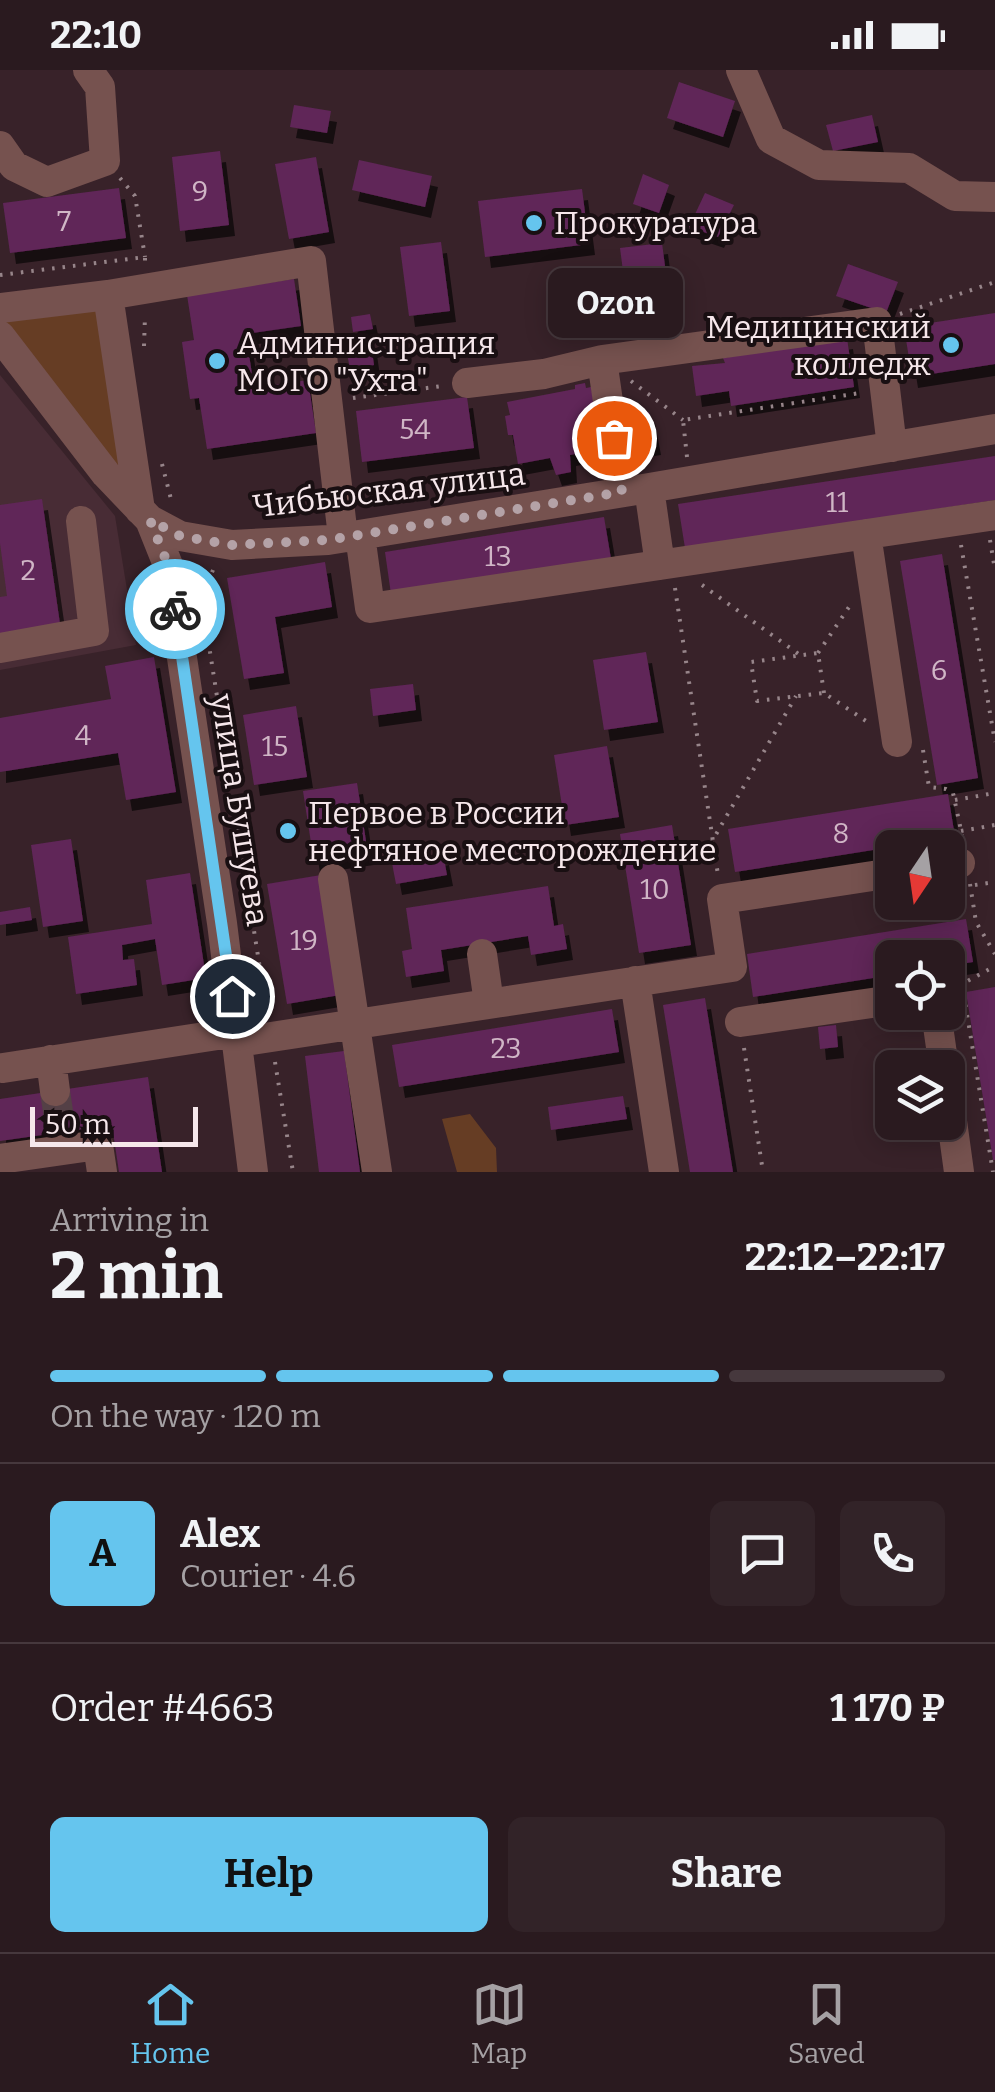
<!DOCTYPE html>
<meta charset="utf-8">
<style>
:root{--surface:#2a1a1f;--page:#322328;--text:#f1f3f6;--muted:#a5a1a4;--line:#46383d;--accent:#65c5ee}
body{margin:0;font-family:Bitter,serif;background:var(--page);color:var(--text);height:100vh;display:flex;flex-direction:column;font-size:38px;white-space:nowrap}
*{box-sizing:border-box;margin:0}
p{font-size:32px;color:var(--muted)}
.icon{flex:none;width:55px;height:55px;fill:none;stroke:currentColor;stroke-width:2;stroke-linecap:round;stroke-linejoin:round}
.map{position:relative;height:1102px;overflow:hidden}
.sheet{display:flex;flex-direction:column;background:var(--surface);flex:1}
.sheet>*{flex:none}
.needle{width:65px;rotate:193deg}
.tools{position:absolute;left:875px;top:760px;display:grid;gap:20px}
.tools a{display:grid;place-items:center;width:90px;height:90px;border-radius:15px;background:var(--surface);box-shadow:0 5px 25px #0003,0 0 0 2px var(--line);font-size:50px}
.scale{position:absolute;left:30px;bottom:25px;width:168px;box-sizing:border-box;padding-left:10px;border:5px solid #f6e7eb;border-top:0;font-size:28px;line-height:35px;white-space:nowrap;color:#f6e7eb;-webkit-text-stroke:8px #190f12;paint-order:stroke}
.pin{position:absolute;display:grid;place-items:center;width:85px;height:85px;color:#fff;margin:-42px;border:5px solid #fff;border-radius:50%;box-shadow:0 2px 10px #0007}
.courier{position:absolute;display:grid;place-items:center;width:100px;height:100px;margin:-50px;border:8px solid #65c5ee;border-radius:50%;background:#fff;color:#222;box-shadow:0 2px 12px #0007}
.bubble{position:absolute;height:70px;border-radius:15px;background:var(--surface);box-shadow:0 5px 25px #0003,0 0 0 2px var(--line);font-size:32px;font-weight:700;line-height:70px;text-align:center}
.headline em{font-style:normal;font-weight:700}
.headline div{display:flex;flex-direction:column-reverse}
.headline{display:flex;align-items:center;justify-content:space-between;height:170px;padding:0 50px}
h1{font-size:65px;font-weight:700;line-height:75px}
.bar{display:grid;grid-template-columns:repeat(4,1fr);gap:15px 10px;align-content:center;height:120px;padding:0 50px}
.bar i{height:12px;border-radius:8px;background:var(--line)}
.bar .on{background:var(--accent)}
.bar p{grid-column:span 4}
.line{display:flex;align-items:center;gap:25px;padding:0 50px;border-top:2px solid var(--line)}
.line div{flex:1}
.round{display:grid;place-items:center;flex:none;width:105px;height:105px;border-radius:15px;background:var(--page)}
.action{display:flex;gap:20px;margin-top:auto;padding:20px 50px}
.action a{flex:1;height:115px;border-radius:15px;background:var(--accent);color:#111;font-size:40px;font-weight:700;line-height:115px;text-align:center}
.action a+a{background:var(--page);color:var(--text)}
.status{display:flex;justify-content:space-between;align-items:center;height:70px;padding:0 50px;background:var(--surface);direction:ltr}
.status svg{height:28px;fill:currentColor}
.menu{display:flex;justify-content:space-around;align-items:center;height:140px;border-top:2px solid var(--line);background:var(--surface);font-size:28px;color:var(--muted)}
.menu a{display:grid;justify-items:center;gap:5px}
.menu .on{color:var(--accent)}
.map>svg:first-child{display:block}
</style>
<div class="status"><b>22:10</b><svg viewBox="0 0 49 12"><path d="M0 12V9h3v3zM5 12V6h3v6zM10 12V3h3v9zM15 12V0h3v12zM26 1h20v11H26zM47 4h2v5h-2z"/></svg></div>
<div class="map">
<svg width="995" height="1102" viewBox="0 0 995 1102">
<defs>
<filter id="shadow"><feDropShadow dx="6" dy="11" stdDeviation="0" flood-color="#0009"/></filter>
</defs>
<rect width="100%" height="100%" fill="#382229"/>
<path fill="#482c35" d="M 0,305 L 115,446 L 136,575 L 0,600 Z"/>
<path fill="#663d24" d="M 102,234 L 129,414 L 0,245 Z
M 470,1044 L 496,1078 L 497,1102 L 457,1102 L 442,1049 Z"/>
<path fill="#602559" filter="url(#shadow)" d="M 679,12 L 735,31 L 723,67 L 667,48 Z
M 294,35 L 331,41 L 327,63 L 290,57 Z
M 872,45 L 878,72 L 833,81 L 826,55 Z
M 220,81 L 229,155 L 180,161 L 172,87 Z
M 316,87 L 329,162 L 289,169 L 275,94 Z
M 359,90 L 432,106 L 425,137 L 352,120 Z
M 643,104 L 669,115 L 659,143 L 633,134 Z
M 119,118 L 126,168 L 10,183 L 3,133 Z
M 582,119 L 589,174 L 485,187 L 478,131 Z
M 705,123 L 734,135 L 718,167 L 689,157 Z
M 441,172 L 450,241 L 409,246 L 400,177 Z
M 662,173 L 672,250 L 630,255 L 620,178 Z
M 848,194 L 898,212 L 886,243 L 836,226 Z
M 294,209 L 301,256 L 246,264 L 254,318 L 308,310 L 316,363 L 207,379 L 199,328 L 190,329 L 182,272 L 194,270 L 187,225 Z
M 995,243 L 995,294 L 912,307 L 904,257 Z
M 370,244 L 373,259 L 353,262 L 351,247 Z
M 847,268 L 854,317 L 731,336 L 729,321 L 696,326 L 692,296 L 725,293 L 723,288 Z
M 371,274 L 374,295 L 350,299 L 346,278 Z
M 585,313 L 586,318 L 591,317 L 602,379 L 570,385 L 571,402 L 556,405 L 550,388 L 518,394 L 513,365 L 508,365 L 505,346 L 510,345 L 507,332 L 575,319 L 575,315 Z
M 467,327 L 474,378 L 362,392 L 356,341 Z
M 649,342 L 655,374 L 630,378 L 624,346 Z
M 995,386 L 995,430 L 685,478 L 678,434 Z
M 42,429 L 61,561 L 0,569 L 0,527 L 7,526 L 0,473 L 0,435 Z
M 604,447 L 611,489 L 391,524 L 385,482 Z
M 942,484 L 978,708 L 937,715 L 900,491 Z
M 325,492 L 332,537 L 275,547 L 284,603 L 244,609 L 227,508 Z
M 646,582 L 658,652 L 604,660 L 593,590 Z
M 154,587 L 176,722 L 126,730 L 118,683 L 0,702 L 0,648 L 111,629 L 105,596 Z
M 413,614 L 416,640 L 373,646 L 370,619 Z
M 296,636 L 307,707 L 254,715 L 243,645 Z
M 607,676 L 619,747 L 565,755 L 554,685 Z
M 357,713 L 368,784 L 314,792 L 303,721 Z
M 948,724 L 955,767 L 735,802 L 728,759 Z
M 672,755 L 691,875 L 639,883 L 620,764 Z
M 71,769 L 83,851 L 43,857 L 31,775 Z
M 443,784 L 447,805 L 396,814 L 392,793 Z
M 190,803 L 206,908 L 162,915 L 155,869 L 122,875 L 123,890 L 134,889 L 137,915 L 76,924 L 68,867 L 152,854 L 146,810 Z
M 321,805 L 340,925 L 287,934 L 267,814 Z
M 548,816 L 554,856 L 563,854 L 567,879 L 531,885 L 528,866 L 441,880 L 444,901 L 406,907 L 402,881 L 412,879 L 406,838 Z
M 30,837 L 32,850 L 0,855 L 0,842 Z
M 966,849 L 973,892 L 948,896 L 948,888 L 892,888 L 892,905 L 753,927 L 747,884 Z
M 995,917 L 995,1090 L 993,1090 L 966,922 Z
M 705,928 L 733,1102 L 690,1102 L 663,935 Z
M 612,939 L 619,982 L 399,1017 L 392,975 Z
M 836,955 L 838,977 L 820,979 L 818,957 Z
M 344,981 L 360,1102 L 319,1102 L 305,986 Z
M 148,1007 L 162,1102 L 119,1102 L 112,1055 L 0,1071 L 0,1029 Z
M 623,1026 L 627,1049 L 551,1060 L 548,1037 Z"/>
<g fill="none" stroke-linecap="round" stroke-linejoin="round">
<path stroke="#544046" stroke-width="30" stroke-dasharray="30 15" stroke-linecap="butt" d="M 55,1021 L 61,1062"/>
<path stroke="#97858a" stroke-width="4" stroke-dasharray="2.5 8" stroke-linecap="butt" d="M 120,108 L 135,126 L 145,187
M 0,205 L 145,187 L 145,192
M 900,244 L 995,212
M 144,276 L 145,246
M 631,311 L 683,350
M 353,328 L 442,316
M 687,387 L 683,350 L 860,323
M 162,394 L 172,433
M 990,470 L 995,500
M 961,475 L 995,672
M 213,500 L 202,526 L 204,544 L 267,943
M 702,515 L 800,585
M 675,518 L 718,805
M 818,583 L 849,537
M 824,623 L 818,583 L 751,592 L 757,631 L 824,623 L 869,653
M 923,680 L 929,717 L 946,719 L 953,723 L 962,765
M 955,730 L 995,723
M 961,761 L 995,755
M 711,773 L 796,626
M 970,814 L 976,852 L 995,884
M 975,815 L 995,812
M 962,914 L 993,1102
M 948,916 L 962,914 L 995,896
M 744,978 L 763,1102
M 275,992 L 293,1102"/>
<path stroke="#76524f" stroke-width="30" d="M 741,0 L 771,69 L 819,95 L 909,98 L 955,126 L 995,127
M 0,76 L 14,96 L 47,112 L 105,91 L 100,17 L 88,0
M 108,225 L 311,191 L 343,467
M 0,238 L 108,225 L 140,440
M 0,266 L 106,404 L 150,450 L 168,495 L 222,853 L 253,1102
M 602,290 L 877,252 L 892,377
M 467,313 L 544,304 L 602,290 L 621,422
M 649,418 L 660,495
M 150,450 L 180,466 L 232,475 L 328,470 L 649,418 L 995,359
M 866,464 L 897,672
M 360,465 L 370,538 L 995,445
M 0,578 L 94,561 L 81,451
M 948,795 L 960,793
M 333,809 L 377,1102
M 482,884 L 489,933
M 635,911 L 664,1102
M 936,942 L 944,998
M 740,952 L 892,930
M 238,972 L 732,897 L 722,829 L 892,803
M 51,990 L 55,1021
M 3,998 L 237,962
M 948,1022 L 959,1102
M 0,1089 L 98,1075 L 102,1102"/>
</g>
<g fill="none" stroke-linecap="round" stroke-linejoin="round">
<path stroke="#b4a2a7" stroke-width="10" stroke-dasharray="0 18" d="M 175,539 L 168,495 L 150,450 L 180,466 L 232,475 L 328,470 L 622,422 L 614,368"/>
<path stroke="#65c5ee" stroke-width="12" d="M 175,539 L 232,926"/>
</g>
<g fill="#65c5ee" stroke="#190f12" stroke-width="4">
<circle cx="534" cy="153" r="10"/>
<circle cx="951" cy="275" r="10"/>
<circle cx="217" cy="291" r="10"/>
<circle cx="288" cy="761" r="10"/>
</g>
<g text-anchor="middle" stroke-width="8" stroke-linejoin="round" paint-order="stroke">
<g font-size="28" fill="#d0b6c6">
<text x="200" y="131">9</text>
<text x="64" y="161">7</text>
<text x="415" y="369">54</text>
<text x="837" y="442">11</text>
<text x="498" y="496">13</text>
<text x="28" y="510">2</text>
<text x="939" y="610">6</text>
<text x="83" y="675">4</text>
<text x="275" y="686">15</text>
<text x="841" y="773">8</text>
<text x="655" y="829">10</text>
<text x="304" y="880">19</text>
<text x="506" y="988">23</text>
</g>
<g font-size="32" fill="#f6e7eb" stroke="#190f12" text-anchor="start">
<text x="554" y="164">Прокуратура</text>
<text x="931" y="268" text-anchor="end">Медицинский<tspan x="931" dy="37">колледж</tspan></text>
<text x="237" y="284">Администрация<tspan x="237" dy="37">МОГО "Ухта"</tspan></text>
<text x="308" y="754">Первое в России<tspan x="308" dy="37">нефтяное месторождение</tspan></text>
</g>
<g font-size="32" fill="#f6e7eb" stroke="#190f12">
<text transform="translate(389 420) rotate(-7)" y="11">Чибьюская улица</text>
<text transform="translate(240 740) rotate(81)" y="11">улица Бушуева</text>
</g>
</g>
</svg>
<div class="tools">
<a><svg class="needle" viewBox="-14 -14 28 28"><path d="M0-13l5 13h-10z" fill="#e53935"/><path d="M0 13l5-13h-10z" fill="#a5a1a4"/></svg></a>
<a><svg class="icon" aria-label="locate" viewBox="0 0 24 24"><circle cx="12" cy="12" r="6"/><path d="M12 2v4M12 18v4M2 12h4M18 12h4"/></svg></a>
<a><svg class="icon" aria-label="layers" viewBox="0 0 24 24"><path d="M12 4l9 5-9 5-9-5zM3 14l9 5 9-5"/></svg></a>
</div>
<div class="scale">50 m</div>
<div class="pin" style="left:614px;top:368px;background:#ea580c"><svg class="icon" aria-label="bag" viewBox="0 0 24 24"><path d="M5 8h14l-1 12H6zM9 8a3 3 0 0 1 6 0"/></svg></div>
<div class="pin" style="left:232px;top:926px;background:#1f2937"><svg class="icon" aria-label="home" viewBox="0 0 24 24"><path d="M3 11l9-7 9 7M6 9v11h12V9"/></svg></div>
<div class="courier" style="left:175px;top:539px"><svg class="icon" aria-label="bike" viewBox="0 0 24 24"><circle cx="6" cy="16" r="4"/><circle cx="18" cy="16" r="4"/><path d="M6 16l4-8h5l3 8M10 8l3 8H6M13 5h3"/></svg></div>
<div class="bubble" style="left:548px;top:198px;width:135px">Ozon</div>
</div>
<section class="sheet">
<div class="headline"><div><h1>2 min</h1><p>Arriving in</p></div><em>22:12–22:17</em></div>
<div class="bar"><i class="on"></i><i class="on"></i><i class="on"></i><i></i><p>On the way · 120 m</p></div>
<div class="line" style="height:180px"><b class="round" style="background:var(--accent);color:#111">A</b><div><b>Alex</b><p>Courier · 4.6</p></div><a class="round"><svg class="icon" aria-label="chat" viewBox="0 0 24 24"><path d="M4 5h16v11H9l-5 4z"/></svg></a><a class="round"><svg class="icon" aria-label="phone" viewBox="0 0 24 24"><path d="M5 4h4l2 5-3 2q2 4 5 5l2-3 5 2v4C11 20 4 13 5 4z"/></svg></a></div>
<div class="line" style="height:130px"><div>Order #4663</div><b>1 170 ₽</b></div>
<div class="action"><a>Help</a><a>Share</a></div>
</section>
<nav class="menu">
<a class="on"><svg class="icon" aria-label="home" viewBox="0 0 24 24"><path d="M3 11l9-7 9 7M6 9v11h12V9"/></svg>Home</a>
<a><svg class="icon" aria-label="map" viewBox="0 0 24 24"><path d="M3 6l6-2 6 2 6-2v14l-6 2-6-2-6 2zM9 4v14M15 6v14"/></svg>Map</a>
<a><svg class="icon" aria-label="saved" viewBox="0 0 24 24"><path d="M7 4h10v16l-5-4-5 4z"/></svg>Saved</a>
</nav>
